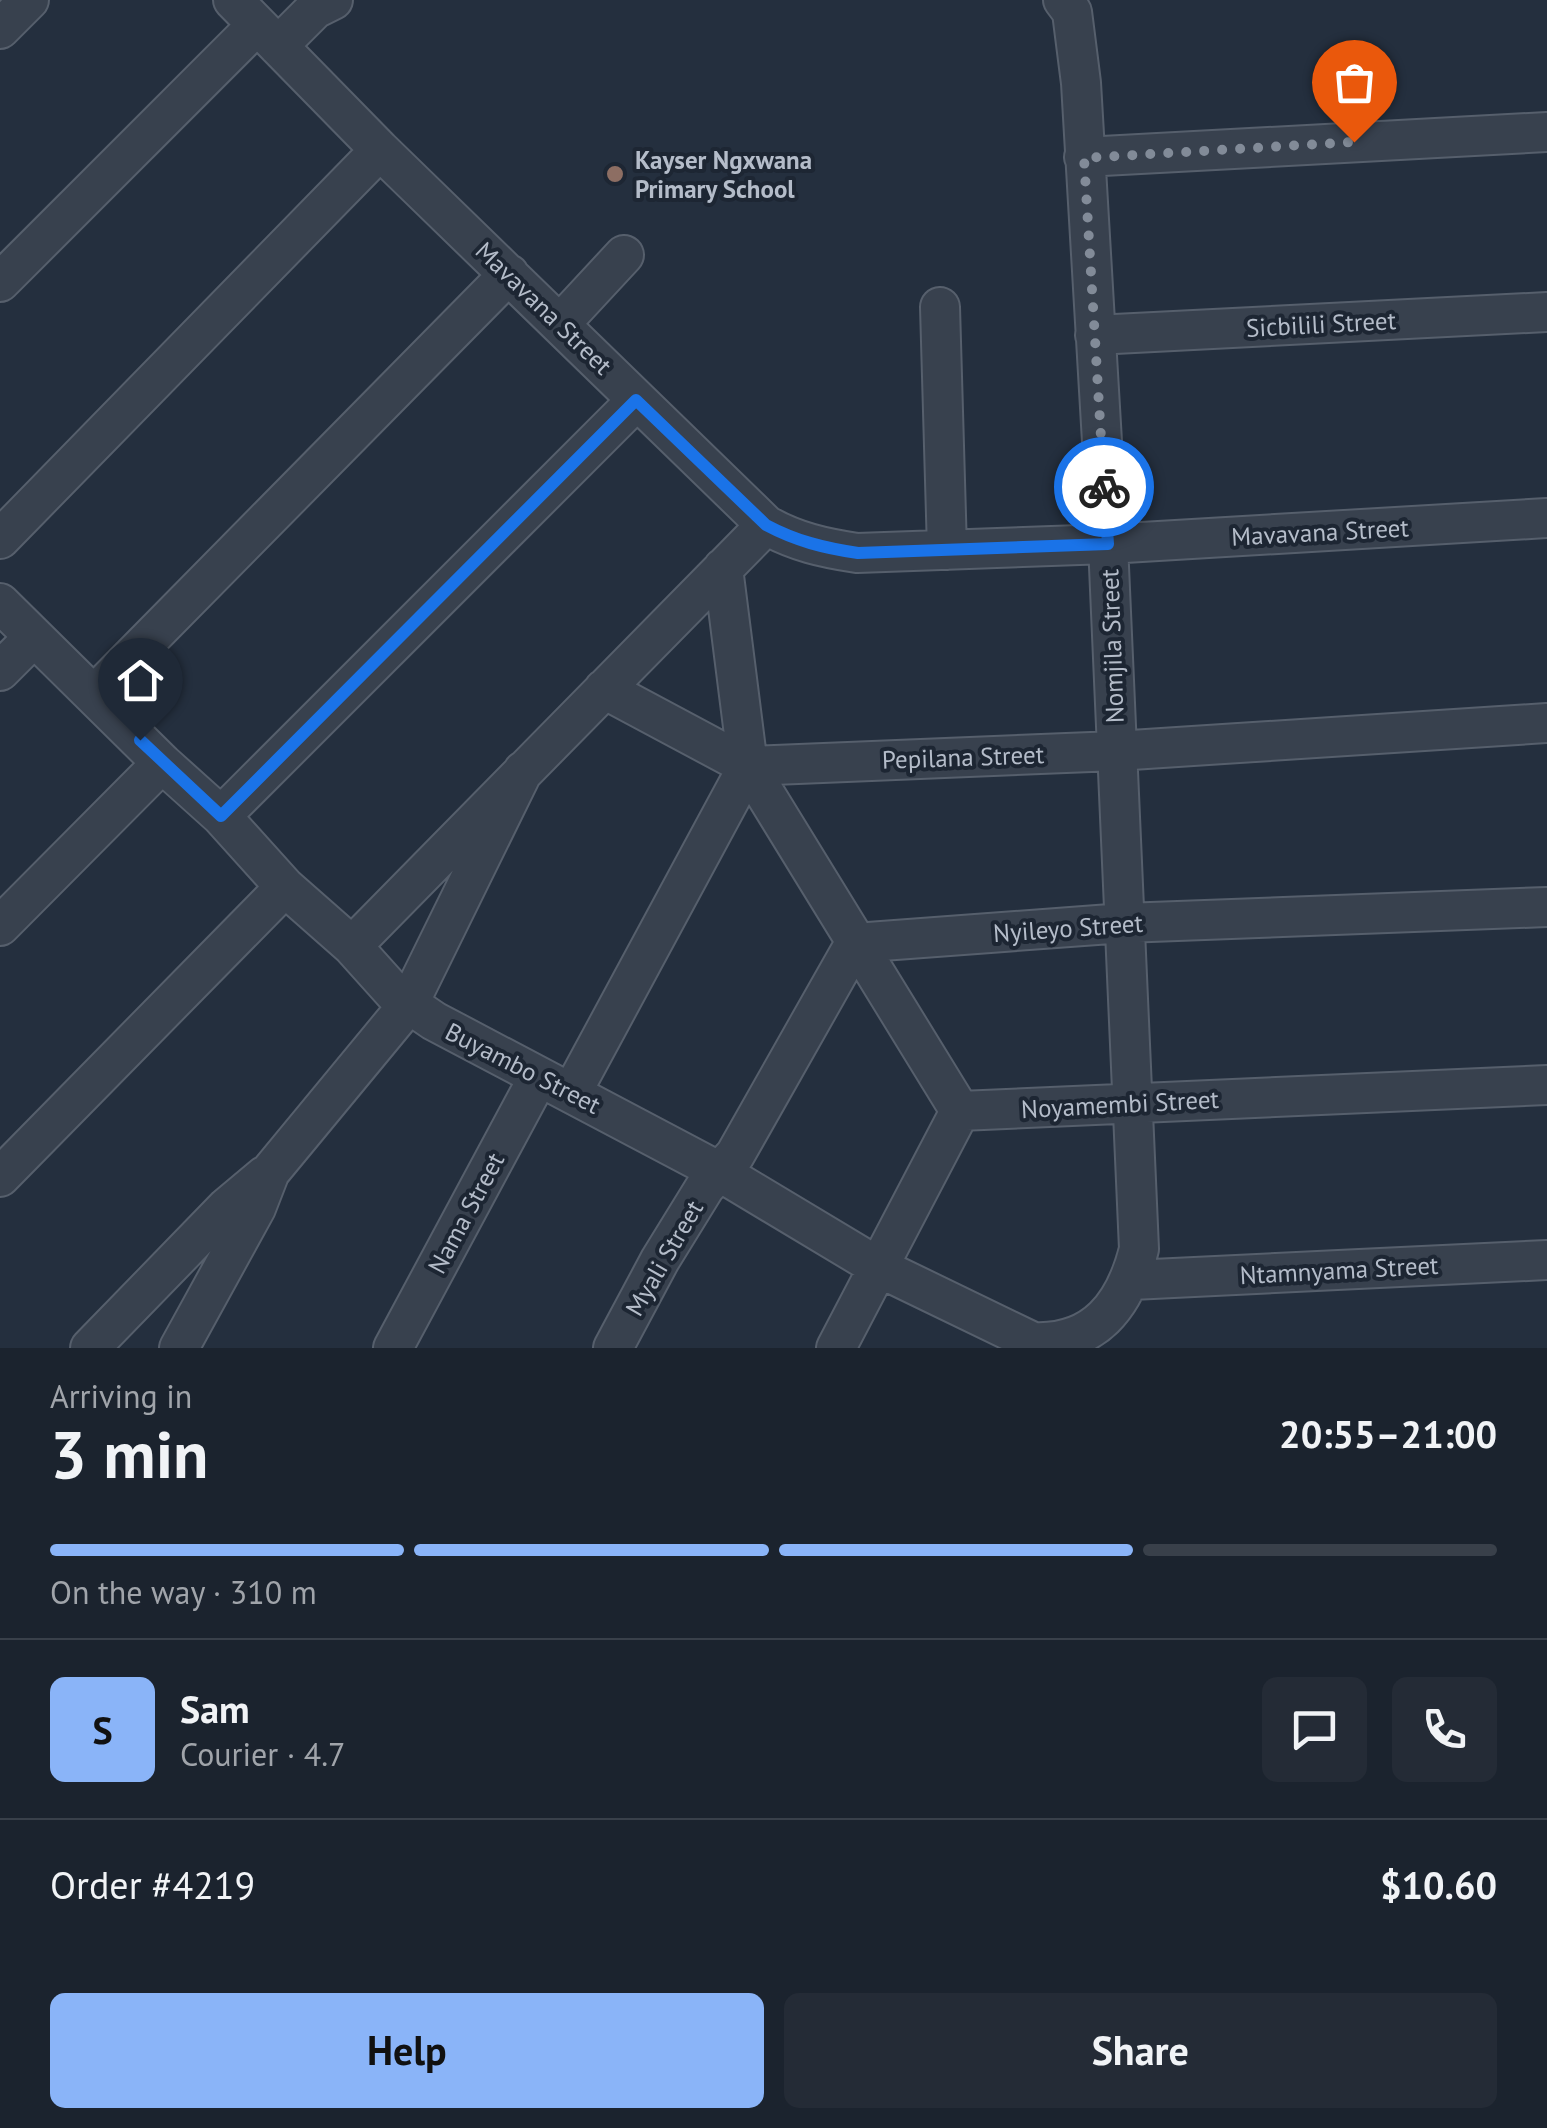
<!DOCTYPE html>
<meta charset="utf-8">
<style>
:root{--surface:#1b232e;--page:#242b36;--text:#f1f3f6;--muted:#a0a4aa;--line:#39404a;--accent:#8ab4f8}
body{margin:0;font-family:"PT Sans",sans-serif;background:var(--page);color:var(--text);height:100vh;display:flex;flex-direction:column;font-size:38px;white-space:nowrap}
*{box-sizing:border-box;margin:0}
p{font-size:32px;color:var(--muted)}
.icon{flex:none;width:55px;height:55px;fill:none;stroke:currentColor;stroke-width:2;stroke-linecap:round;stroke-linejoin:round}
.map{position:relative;height:1348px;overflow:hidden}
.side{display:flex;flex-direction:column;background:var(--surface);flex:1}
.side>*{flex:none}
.pin{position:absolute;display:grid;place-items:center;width:85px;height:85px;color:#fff;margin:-102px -42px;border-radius:50% 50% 50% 0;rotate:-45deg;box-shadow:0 0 10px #0007}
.pin .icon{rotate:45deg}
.courier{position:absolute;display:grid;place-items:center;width:100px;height:100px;margin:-50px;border:8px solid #1a73e8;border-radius:50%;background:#fff;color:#222;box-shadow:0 2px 12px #0007}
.head em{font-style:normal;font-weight:700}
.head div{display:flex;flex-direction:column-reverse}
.head{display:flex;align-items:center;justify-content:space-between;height:170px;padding:0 50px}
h1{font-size:65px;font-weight:700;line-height:75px}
.bar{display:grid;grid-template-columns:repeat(4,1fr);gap:15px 10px;align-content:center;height:120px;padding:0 50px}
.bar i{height:12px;border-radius:8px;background:var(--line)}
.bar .active{background:var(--accent)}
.bar p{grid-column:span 4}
.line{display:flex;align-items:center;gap:25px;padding:0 50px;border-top:2px solid var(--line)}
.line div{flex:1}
.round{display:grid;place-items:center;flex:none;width:105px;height:105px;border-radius:15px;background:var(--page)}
.button{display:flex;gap:20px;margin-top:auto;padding:20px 50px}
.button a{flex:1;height:115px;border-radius:15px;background:var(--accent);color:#111;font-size:40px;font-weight:700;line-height:115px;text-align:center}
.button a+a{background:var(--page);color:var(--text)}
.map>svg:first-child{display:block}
</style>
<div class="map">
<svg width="1547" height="1348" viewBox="0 0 1547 1348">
<rect width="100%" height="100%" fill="#242f3e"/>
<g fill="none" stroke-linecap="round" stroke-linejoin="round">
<defs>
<path id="minor" d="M 233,0 L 380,150 L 766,525 C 796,542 824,548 857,553 L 1108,544 L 1547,518
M 0,29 L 29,0
M 278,46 L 315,9 L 333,0
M 1084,157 L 1547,132
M 0,282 L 257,25
M 940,307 L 947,550
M 560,324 L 624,255
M 1095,335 L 1547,312
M 0,539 L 380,150
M 723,568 L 748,766 L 960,1111
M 0,603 L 162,763 L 221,816 L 285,887 L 352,946 L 396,995 L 434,1021 L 720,1172 L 880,1268 L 1033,1342 C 1095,1345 1125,1305 1139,1249 L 1108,544 L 1081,83 L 1072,12 L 1063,0
M 0,671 L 34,637
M 604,689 L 748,766
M 95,694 L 509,274
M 221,816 L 637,400
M 0,926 L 162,763
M 352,946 L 766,525
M 572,1092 L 748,766 L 1116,751 L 1547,723
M 960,1111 L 1547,1085
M 0,1177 L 285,887
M 1132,1280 L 1547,1260
M 90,1348 L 227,1207 L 264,1176
M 179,1348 L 256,1208 L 270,1172 L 408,1005 L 523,771
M 393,1348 L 538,1078
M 613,1348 L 660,1260 L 705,1187 L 735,1155 L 855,943 L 1124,923 L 1547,907
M 836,1348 L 960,1111"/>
</defs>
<use href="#minor" stroke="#565f6c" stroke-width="42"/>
<use href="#minor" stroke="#38414e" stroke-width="38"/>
</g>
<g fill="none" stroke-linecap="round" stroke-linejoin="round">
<path stroke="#828b98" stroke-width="10" stroke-dasharray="0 18" d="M 1104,487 L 1084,158 L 1354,142"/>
<path stroke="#1a73e8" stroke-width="12" d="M 140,740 L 221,816 L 636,400 L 766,525 C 796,541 824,548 858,553 L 1108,544 L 1104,487"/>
</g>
<circle fill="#8d6e63" stroke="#1d2633" stroke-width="4" cx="615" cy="174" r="10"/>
<g text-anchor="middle" stroke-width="8" stroke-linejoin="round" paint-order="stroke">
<g font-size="25" font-weight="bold" fill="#b4bcc9" stroke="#1d2633" text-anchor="start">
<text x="635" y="169">Kayser Ngxwana<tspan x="635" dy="29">Primary School</tspan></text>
</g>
<g font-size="25" fill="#b4bcc9" stroke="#1d2633">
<text transform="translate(544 308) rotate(44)" y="9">Mavavana Street</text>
<text transform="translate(1321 324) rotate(-3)" y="9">Sicbilili Street</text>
<text transform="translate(1320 532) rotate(-3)" y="9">Mavavana Street</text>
<text transform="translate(1112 646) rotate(-92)" y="9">Nomjila Street</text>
<text transform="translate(963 757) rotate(-2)" y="9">Pepilana Street</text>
<text transform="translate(1068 928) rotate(-4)" y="9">Nyileyo Street</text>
<text transform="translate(523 1068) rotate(27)" y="9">Buyambo Street</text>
<text transform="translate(1120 1104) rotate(-3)" y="9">Noyamembi Street</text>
<text transform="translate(466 1213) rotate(-62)" y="9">Nama Street</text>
<text transform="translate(664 1258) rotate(-60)" y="9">Myali Street</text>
<text transform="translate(1339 1270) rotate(-3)" y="9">Ntamnyama Street</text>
</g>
</g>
</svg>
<div class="pin" style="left:1354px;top:142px;background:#ea580c"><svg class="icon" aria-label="bag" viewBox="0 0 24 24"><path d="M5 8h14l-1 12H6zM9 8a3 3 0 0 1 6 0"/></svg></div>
<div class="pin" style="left:140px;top:740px;background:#1f2937"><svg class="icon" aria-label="home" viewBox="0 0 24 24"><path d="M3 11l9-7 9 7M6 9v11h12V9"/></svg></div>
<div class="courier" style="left:1104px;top:487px"><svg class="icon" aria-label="bike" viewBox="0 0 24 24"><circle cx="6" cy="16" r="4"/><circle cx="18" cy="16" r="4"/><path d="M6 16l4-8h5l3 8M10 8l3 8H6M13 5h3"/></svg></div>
</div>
<section class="side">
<div class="head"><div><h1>3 min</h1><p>Arriving in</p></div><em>20:55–21:00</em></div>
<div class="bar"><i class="active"></i><i class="active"></i><i class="active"></i><i></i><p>On the way · 310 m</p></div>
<div class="line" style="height:180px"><b class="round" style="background:var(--accent);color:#111">S</b><div><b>Sam</b><p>Courier · 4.7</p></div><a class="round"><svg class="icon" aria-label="chat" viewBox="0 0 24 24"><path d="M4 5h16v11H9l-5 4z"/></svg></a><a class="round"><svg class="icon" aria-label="phone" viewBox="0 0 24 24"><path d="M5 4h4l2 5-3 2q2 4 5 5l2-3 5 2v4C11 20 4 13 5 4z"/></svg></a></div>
<div class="line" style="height:130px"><div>Order #4219</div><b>$10.60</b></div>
<div class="button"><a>Help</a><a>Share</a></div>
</section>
